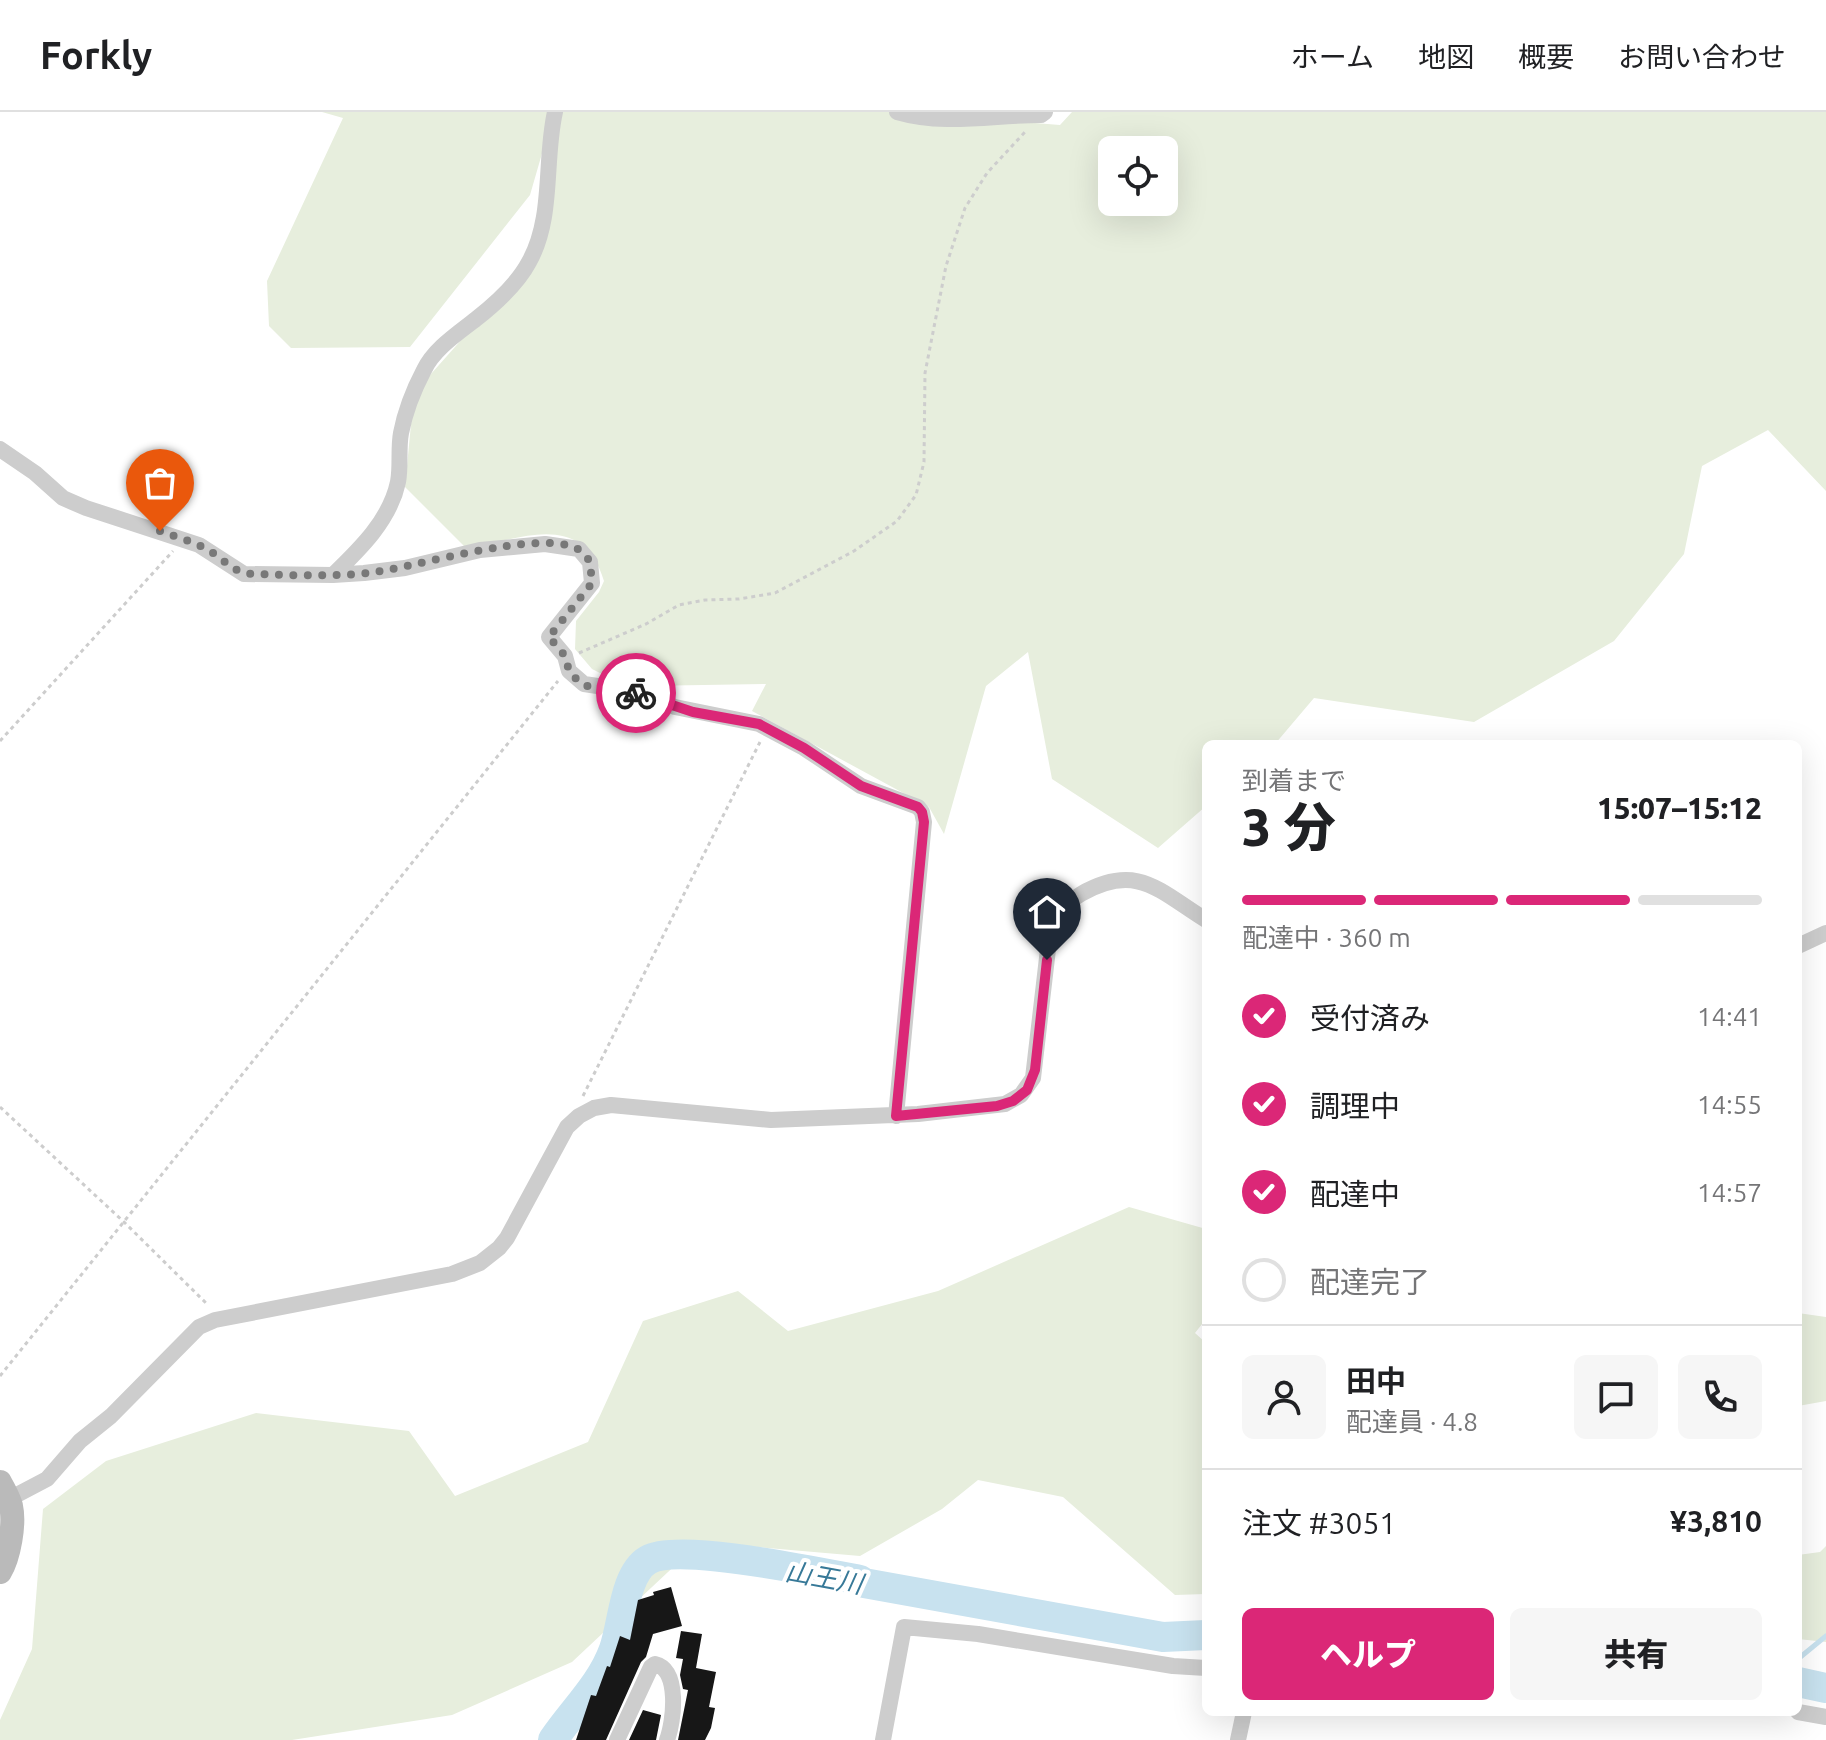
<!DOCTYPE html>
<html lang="ja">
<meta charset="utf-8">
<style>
:root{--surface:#fff;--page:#f6f6f6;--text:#202124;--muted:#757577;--line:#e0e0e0;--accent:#db2777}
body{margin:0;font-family:Ubuntu,"Noto Sans JP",sans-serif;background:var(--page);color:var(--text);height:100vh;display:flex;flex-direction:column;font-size:30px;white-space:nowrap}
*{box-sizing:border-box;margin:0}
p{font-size:26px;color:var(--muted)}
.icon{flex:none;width:44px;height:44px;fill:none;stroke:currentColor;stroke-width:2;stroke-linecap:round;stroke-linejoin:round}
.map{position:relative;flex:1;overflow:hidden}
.drawer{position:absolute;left:1202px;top:628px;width:600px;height:976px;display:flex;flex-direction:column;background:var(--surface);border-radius:12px;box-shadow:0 8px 32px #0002}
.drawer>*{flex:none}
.buttons{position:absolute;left:1098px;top:24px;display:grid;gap:16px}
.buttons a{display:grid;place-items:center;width:80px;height:80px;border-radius:12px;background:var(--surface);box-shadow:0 8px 32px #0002;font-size:40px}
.pin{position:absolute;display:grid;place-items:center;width:68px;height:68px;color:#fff;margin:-82px -34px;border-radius:50% 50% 50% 0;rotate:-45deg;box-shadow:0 0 8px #0007}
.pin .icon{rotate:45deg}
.courier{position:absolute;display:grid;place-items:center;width:80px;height:80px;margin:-40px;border:6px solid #db2777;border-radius:50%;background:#fff;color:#222;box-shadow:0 2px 10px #0007}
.summary em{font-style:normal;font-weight:800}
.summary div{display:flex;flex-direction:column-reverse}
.summary{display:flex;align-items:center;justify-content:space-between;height:136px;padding:0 40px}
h1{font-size:52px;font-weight:800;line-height:60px}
.bar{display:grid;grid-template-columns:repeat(4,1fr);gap:12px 8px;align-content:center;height:96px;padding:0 40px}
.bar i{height:10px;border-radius:6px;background:var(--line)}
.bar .on{background:var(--accent)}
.bar p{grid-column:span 4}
.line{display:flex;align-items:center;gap:20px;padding:0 40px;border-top:2px solid var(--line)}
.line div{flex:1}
.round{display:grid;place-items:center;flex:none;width:84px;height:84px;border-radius:12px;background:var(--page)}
ol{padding:0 40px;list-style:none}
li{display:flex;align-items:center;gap:24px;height:88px}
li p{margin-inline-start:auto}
li .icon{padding:8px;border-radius:50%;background:var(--accent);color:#fff;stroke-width:4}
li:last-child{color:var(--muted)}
li i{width:44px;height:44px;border:4px solid var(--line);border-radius:50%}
.cta{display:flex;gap:16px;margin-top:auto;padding:16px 40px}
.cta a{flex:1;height:92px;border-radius:12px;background:var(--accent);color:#fff;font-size:32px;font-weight:800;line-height:92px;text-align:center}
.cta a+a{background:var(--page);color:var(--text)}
header{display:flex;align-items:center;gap:48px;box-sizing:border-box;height:112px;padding:0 40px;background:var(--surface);border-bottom:2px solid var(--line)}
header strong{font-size:38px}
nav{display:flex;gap:44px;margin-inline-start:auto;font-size:28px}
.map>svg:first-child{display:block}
</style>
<header>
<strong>Forkly</strong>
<nav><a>ホーム</a><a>地図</a><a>概要</a><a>お問い合わせ</a></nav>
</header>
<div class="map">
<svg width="1826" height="1628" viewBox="0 0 1826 1628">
<rect width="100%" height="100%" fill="#fff"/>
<path fill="#e7eedd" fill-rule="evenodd" d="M 322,0 L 554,0 L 530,83 L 410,235 L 291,236 L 269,214 L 267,169 L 343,6 Z
M 561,0 L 897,0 L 1060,13 L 1072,0 L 1826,0 L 1826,379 L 1768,318 L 1702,354 L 1684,442 L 1614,529 L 1474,610 L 1314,586 L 1275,632 L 1206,632 L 1206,694 L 1158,736 L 1052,667 L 1028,540 L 986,574 L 944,722 L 929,695 L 752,599 L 766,572 L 643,574 L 619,564 L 604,563 L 592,557 L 575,537 L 576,509 L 599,480 L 604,469 C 583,398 521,426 467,437 L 405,375 L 414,281 L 520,162 L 543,107 ZM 1112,38 L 1164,38 L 1164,90 L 1112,90 Z
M 1129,1095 L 1206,1117 L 1206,1207 L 1195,1221 L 1206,1231 L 1206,1482 L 1175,1483 L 1063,1385 L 978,1368 L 942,1397 L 860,1444 L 700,1430 L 572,1550 L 452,1603 L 292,1628 L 0,1628 L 0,1608 L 32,1537 L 43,1397 L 106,1349 L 256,1301 L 409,1319 L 455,1384 L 588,1330 L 643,1209 L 738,1179 L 788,1219 L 938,1179 Z
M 1798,1201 L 1826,1205 L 1826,1289 L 1798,1294 Z
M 1826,1434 L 1826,1530 L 1798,1527 L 1798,1443 L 1820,1440 Z"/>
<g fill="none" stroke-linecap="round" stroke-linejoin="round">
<path stroke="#c8e2ef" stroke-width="5" d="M 1798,1547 L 1826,1524"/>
<path stroke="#c8e2ef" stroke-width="30" d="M 1798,1570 L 1826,1576
M 553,1628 C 574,1597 601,1573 614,1537 C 623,1512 624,1462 648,1448 C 678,1430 821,1461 860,1468 L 864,1471 L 1163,1525 L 1206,1523"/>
</g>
<path fill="#171717" d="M 671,1475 L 682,1514 L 653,1522 L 646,1545 L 641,1550 L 606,1628 L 576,1628 L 591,1583 L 596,1584 L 607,1554 L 610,1555 L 620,1524 L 630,1528 L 638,1488 L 654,1483 L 653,1480 Z
M 681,1519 L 702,1522 L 696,1556 L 716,1560 L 709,1595 L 715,1596 L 711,1616 L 705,1628 L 678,1628 L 688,1578 L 683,1577 L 680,1563 L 683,1547 L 676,1546 Z
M 643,1598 L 661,1603 L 656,1628 L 629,1628 Z"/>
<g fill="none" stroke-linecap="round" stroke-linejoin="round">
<path stroke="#cdcdcd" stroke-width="3" stroke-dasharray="4 4" stroke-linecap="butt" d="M 579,541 L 646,512 L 679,493 L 705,488 L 739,487 L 775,481 L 854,439 L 897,409 L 916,383 L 924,350 L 925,261 L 946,154 L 965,96 L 987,61 L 1025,20
M 0,629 L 173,439
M 583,984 L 760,630
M 0,995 L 124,1110 L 208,1193
M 0,1264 L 558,569"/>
<path stroke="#cdcdcd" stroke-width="16" d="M 897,0 C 945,14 993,3 1041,3 L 1045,0
M 0,337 L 35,361 L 63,386 L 86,396 L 199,433 L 244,462 L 333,463 L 364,461 L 405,456 L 480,438 L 545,432 L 579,437 L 590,450 L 592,471 L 549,525 L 565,544 L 569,559 L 584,572 L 631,579 L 675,595 L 759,612 L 804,636 L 861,674 L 918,695 L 922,700 L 924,710 L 896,1004
M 333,463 C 360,437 390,408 398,370 C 401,354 398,337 401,321 C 405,300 414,277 424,258 C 434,237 457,222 476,207 C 495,192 518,171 529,150 C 554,106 544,48 555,0
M 1798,834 L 1826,821
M 9,1387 L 47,1367 L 80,1329 L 111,1304 L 199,1215 L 215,1208 L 452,1162 L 480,1151 L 499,1136 L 507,1126 L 567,1015 L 579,1004 L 594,996 L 611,993 L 771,1008 L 918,1002 L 1005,992 L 1021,983 L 1033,966 L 1050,820 C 1054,803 1066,791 1081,782 C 1137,750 1159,779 1206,808
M 1798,1600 L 1826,1605
M 617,1628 L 651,1555 L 655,1552 C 680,1558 674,1609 667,1628
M 883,1628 L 904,1515 L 978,1522 L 1173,1554 L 1206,1556
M 1238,1628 L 1244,1600"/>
<path stroke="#bababa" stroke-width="24" d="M 0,1370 C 4,1378 9,1386 11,1394 C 15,1412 9,1445 0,1460"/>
</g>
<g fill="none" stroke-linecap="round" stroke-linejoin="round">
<path stroke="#787878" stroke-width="8" stroke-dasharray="0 14.4" d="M 160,419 C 176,425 193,429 208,438 C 223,446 233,461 252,462 C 290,463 329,465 368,461 C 414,456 540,416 578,437 C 583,440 587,445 590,450 L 592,471 L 549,525 L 565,544 L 569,559 L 580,571 L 590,575 L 636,581"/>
<path stroke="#db2777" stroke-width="10" d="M 636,581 L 693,600 L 759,612 L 804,636 L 861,674 L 918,695 L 922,700 L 924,710 L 896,1004 L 997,994 L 1013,989 L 1027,978 L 1035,958 L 1047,848"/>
</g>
<g text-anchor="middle" stroke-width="8" stroke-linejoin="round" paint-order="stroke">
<g font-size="26" font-style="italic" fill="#377998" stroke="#fff">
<text transform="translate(824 1466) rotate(10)" y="9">山王川</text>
</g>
</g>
</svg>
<div class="buttons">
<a><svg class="icon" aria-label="locate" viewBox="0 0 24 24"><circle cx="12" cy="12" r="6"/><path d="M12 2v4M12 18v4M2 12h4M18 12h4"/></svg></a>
</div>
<div class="pin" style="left:160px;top:419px;background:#ea580c"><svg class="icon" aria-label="bag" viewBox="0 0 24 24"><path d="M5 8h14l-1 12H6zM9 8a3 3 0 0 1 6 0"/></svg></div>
<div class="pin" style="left:1047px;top:848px;background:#1f2937"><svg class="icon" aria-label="home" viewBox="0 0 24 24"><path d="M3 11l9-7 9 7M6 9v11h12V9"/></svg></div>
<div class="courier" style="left:636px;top:581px"><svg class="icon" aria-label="bike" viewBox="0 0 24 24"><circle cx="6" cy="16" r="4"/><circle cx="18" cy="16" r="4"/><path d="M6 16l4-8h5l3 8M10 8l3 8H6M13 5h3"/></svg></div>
<section class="drawer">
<div class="summary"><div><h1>3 分</h1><p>到着まで</p></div><em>15:07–15:12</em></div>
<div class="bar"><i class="on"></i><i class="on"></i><i class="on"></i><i></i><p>配達中 · 360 m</p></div>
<ol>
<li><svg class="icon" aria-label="check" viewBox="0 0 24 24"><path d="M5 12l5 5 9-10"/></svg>受付済み<p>14:41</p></li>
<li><svg class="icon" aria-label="check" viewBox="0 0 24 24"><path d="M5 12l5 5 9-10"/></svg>調理中<p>14:55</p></li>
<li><svg class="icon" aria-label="check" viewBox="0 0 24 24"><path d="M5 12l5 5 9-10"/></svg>配達中<p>14:57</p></li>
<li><i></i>配達完了</li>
</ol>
<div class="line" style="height:144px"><a class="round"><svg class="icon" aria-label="person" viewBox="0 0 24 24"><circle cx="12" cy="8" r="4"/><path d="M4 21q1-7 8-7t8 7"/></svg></a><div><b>田中</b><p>配達員 · 4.8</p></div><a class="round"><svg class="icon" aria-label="chat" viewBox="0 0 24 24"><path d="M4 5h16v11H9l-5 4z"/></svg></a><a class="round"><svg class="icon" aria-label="phone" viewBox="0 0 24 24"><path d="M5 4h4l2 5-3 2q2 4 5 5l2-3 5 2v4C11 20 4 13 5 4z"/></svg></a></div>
<div class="line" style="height:104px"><div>注文 #3051</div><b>¥3,810</b></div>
<div class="cta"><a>ヘルプ</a><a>共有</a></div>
</section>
</div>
